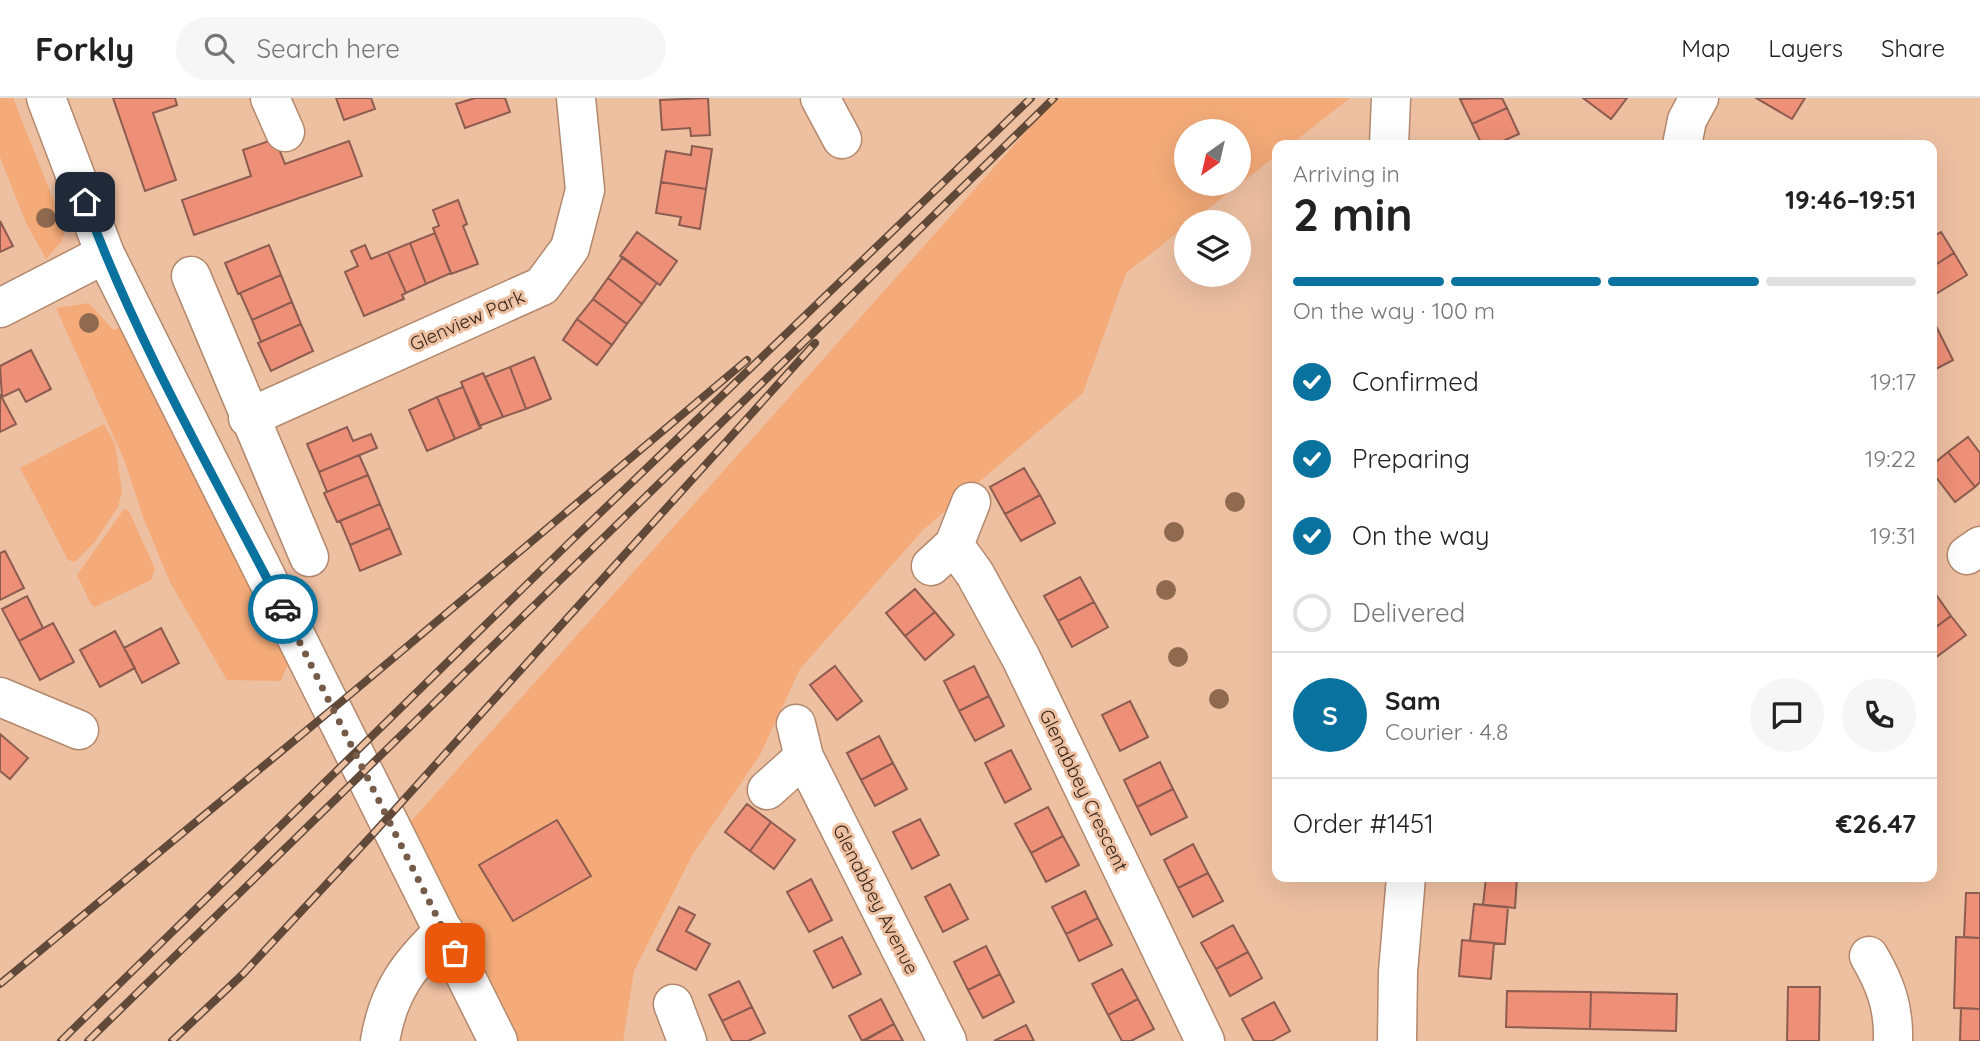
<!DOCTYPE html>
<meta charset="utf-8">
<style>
:root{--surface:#fff;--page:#f6f6f6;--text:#222;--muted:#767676;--line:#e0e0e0;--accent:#09729e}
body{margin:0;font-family:Quicksand,sans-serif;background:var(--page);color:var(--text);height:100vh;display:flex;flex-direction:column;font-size:26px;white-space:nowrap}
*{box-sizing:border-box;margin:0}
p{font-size:23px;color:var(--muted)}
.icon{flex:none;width:38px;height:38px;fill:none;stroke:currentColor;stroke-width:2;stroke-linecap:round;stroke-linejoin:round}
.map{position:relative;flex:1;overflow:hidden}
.details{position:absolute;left:1272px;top:42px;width:665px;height:742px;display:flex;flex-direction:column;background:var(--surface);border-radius:14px;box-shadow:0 7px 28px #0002}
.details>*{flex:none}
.needle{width:46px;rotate:214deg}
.tools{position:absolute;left:1174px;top:21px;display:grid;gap:14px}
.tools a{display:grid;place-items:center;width:77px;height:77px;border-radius:50%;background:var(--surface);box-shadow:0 7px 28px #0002;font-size:35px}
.pin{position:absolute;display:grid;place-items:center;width:60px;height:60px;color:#fff;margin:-30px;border-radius:14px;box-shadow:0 4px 10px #0006}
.courier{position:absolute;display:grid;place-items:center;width:70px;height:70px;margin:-35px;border:5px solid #09729e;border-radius:50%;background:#fff;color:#222;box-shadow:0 2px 9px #0007}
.headline em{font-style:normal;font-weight:700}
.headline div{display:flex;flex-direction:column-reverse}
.headline{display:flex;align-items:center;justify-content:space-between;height:119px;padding:0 21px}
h1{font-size:46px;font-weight:700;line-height:52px}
.bar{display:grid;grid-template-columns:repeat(4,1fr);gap:10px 7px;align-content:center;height:84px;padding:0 21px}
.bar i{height:9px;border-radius:5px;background:var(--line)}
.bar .current{background:var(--accent)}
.bar p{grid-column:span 4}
.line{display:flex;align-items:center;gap:18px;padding:0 21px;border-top:2px solid var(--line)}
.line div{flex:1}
.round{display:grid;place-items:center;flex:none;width:74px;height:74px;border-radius:37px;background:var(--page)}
ol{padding:0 21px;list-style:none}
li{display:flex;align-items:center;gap:21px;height:77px}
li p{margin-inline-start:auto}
li .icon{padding:7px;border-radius:50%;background:var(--accent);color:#fff;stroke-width:4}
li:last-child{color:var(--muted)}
li i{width:38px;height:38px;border:4px solid var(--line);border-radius:50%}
header{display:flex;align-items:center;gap:42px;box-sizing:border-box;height:98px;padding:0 35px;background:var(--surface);border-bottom:2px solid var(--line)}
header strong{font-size:33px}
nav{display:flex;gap:38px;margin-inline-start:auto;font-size:24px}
.search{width:490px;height:63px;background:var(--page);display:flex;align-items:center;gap:18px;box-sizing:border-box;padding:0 24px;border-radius:38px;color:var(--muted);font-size:26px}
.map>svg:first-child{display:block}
</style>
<header>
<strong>Forkly</strong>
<div class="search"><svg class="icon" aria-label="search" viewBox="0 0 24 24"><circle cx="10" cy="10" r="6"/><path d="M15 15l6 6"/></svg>Search here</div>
<nav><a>Map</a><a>Layers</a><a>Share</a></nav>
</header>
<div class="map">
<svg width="1980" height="943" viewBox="0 0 1980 943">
<rect width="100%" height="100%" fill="#eec0a2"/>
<path fill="#f4ab79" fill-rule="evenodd" d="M 0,0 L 13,0 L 65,131 L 62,143 L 46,161 L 26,125 L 0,59 Z
M 1056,0 L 1350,0 L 1290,47 L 1278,47 L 1277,57 L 1191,124 L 1186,124 L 1186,128 L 1126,175 L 1083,295 L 923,432 L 800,571 L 760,657 L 693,756 L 634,873 L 623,943 L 509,943 L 397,739 ZM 1186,33 L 1239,33 L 1239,86 L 1186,86 Z
M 89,205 L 113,232 L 123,229 L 289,563 L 281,583 L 227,582 L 171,486 L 144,422 L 125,364 L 56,210 Z
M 104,326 L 115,346 L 122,393 L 118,409 L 94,445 L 75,464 L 68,462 L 20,370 Z
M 124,411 L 129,413 L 155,471 L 151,482 L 95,509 L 91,506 L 77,477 Z"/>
<path fill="#ee8f77" stroke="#8c5c50" stroke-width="2" d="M 113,0 L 175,0 L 177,7 L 153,15 L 176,82 L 145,93 Z
M 336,0 L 371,0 L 375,11 L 344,22 Z
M 475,0 L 505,0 L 510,14 L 465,30 L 456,6 Z
M 708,0 L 710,37 L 691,38 L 690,30 L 662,32 L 660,2 Z
M 1502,0 L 1507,10 L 1472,26 L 1460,1 Z
M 1583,0 L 1627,0 L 1611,21 Z
M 1756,0 L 1805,0 L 1792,21 Z
M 1507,10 L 1519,36 L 1494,47 L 1482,47 L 1472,26 Z
M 275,41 L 285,66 L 349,43 L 362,78 L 194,137 L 182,102 L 251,78 L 243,52 Z
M 692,48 L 712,51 L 706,91 L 661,84 L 666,53 L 691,57 Z
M 661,84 L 706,91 L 700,131 L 679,127 L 681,119 L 656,115 Z
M 458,102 L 467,126 L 463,128 L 478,166 L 451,176 L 433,130 L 439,128 L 433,112 Z
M 0,123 L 13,148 L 0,154 Z
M 637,134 L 677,163 L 660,187 L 620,158 Z
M 1941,134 L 1954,155 L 1932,169 L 1932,139 Z
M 435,135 L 451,175 L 426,186 L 410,145 Z
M 410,145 L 426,186 L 406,195 L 388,154 Z
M 269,147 L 281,177 L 238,196 L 225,165 Z
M 365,147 L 371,161 L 388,154 L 406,195 L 402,197 L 404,201 L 364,218 L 345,174 L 358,168 L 351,153 Z
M 1954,155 L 1967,177 L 1934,197 L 1932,169 Z
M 623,159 L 657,185 L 642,206 L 608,180 Z
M 281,177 L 292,204 L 252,222 L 240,195 Z
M 608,180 L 642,206 L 627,226 L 593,201 Z
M 593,201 L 627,226 L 612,247 L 577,221 Z
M 292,204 L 301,226 L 261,244 L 252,222 Z
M 577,221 L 612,247 L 597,267 L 563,242 Z
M 301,226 L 313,253 L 271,273 L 258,245 Z
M 1935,226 L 1953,262 L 1932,273 L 1932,228 Z
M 31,252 L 51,291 L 26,304 L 19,291 L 2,299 L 0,268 Z
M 534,259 L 551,301 L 526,311 L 510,269 Z
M 510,269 L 526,311 L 503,319 L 485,279 Z
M 483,275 L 503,319 L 479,328 L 461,284 Z
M 463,289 L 481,330 L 455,341 L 437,299 Z
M 0,296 L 16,326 L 0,334 Z
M 437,299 L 455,341 L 427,353 L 409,312 Z
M 347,329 L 353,343 L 371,336 L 377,350 L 319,374 L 307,346 Z
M 1968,339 L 1980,355 L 1980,384 L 1975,389 L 1948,354 Z
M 1948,354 L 1975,389 L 1955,404 L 1932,374 L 1932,367 Z
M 359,357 L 368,377 L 327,394 L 319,374 Z
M 1024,370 L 1040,397 L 1005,416 L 990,389 Z
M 368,377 L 380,406 L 337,424 L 324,395 Z
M 1040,397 L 1055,425 L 1021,443 L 1005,416 Z
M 380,406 L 390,430 L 350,447 L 340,423 Z
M 390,430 L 401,456 L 360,473 L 350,447 Z
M 5,453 L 24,490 L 0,502 L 0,455 Z
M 1080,479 L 1094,504 L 1058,523 L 1044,498 Z
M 915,491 L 935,514 L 905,538 L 886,515 Z
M 27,498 L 43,530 L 19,543 L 2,511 Z
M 1937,498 L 1951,518 L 1932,532 L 1932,502 Z
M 1094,504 L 1108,529 L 1072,549 L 1058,523 Z
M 935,514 L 954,537 L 925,562 L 905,538 Z
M 1951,518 L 1966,537 L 1935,560 L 1932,556 L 1932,532 Z
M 53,525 L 74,564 L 40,582 L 19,543 Z
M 161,530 L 179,565 L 142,585 L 124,550 Z
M 115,533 L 135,570 L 100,589 L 80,552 Z
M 835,568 L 862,603 L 837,622 L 810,587 Z
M 974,568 L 989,598 L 959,613 L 944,583 Z
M 989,598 L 1004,628 L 975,643 L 959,613 Z
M 1130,603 L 1148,639 L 1120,653 L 1102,617 Z
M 0,636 L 28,660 L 10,681 L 0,673 Z
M 879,638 L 893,665 L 861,682 L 847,655 Z
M 1011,652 L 1031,691 L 1005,705 L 985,665 Z
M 1160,664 L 1173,691 L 1137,709 L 1124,682 Z
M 893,665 L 907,691 L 875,708 L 861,682 Z
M 1173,691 L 1187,719 L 1151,737 L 1137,709 Z
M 747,706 L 771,724 L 750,753 L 725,734 Z
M 1048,709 L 1063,738 L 1031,755 L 1015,726 Z
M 920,721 L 939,757 L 912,771 L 893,734 Z
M 557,722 L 591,778 L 513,823 L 479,767 Z
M 771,724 L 795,742 L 774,771 L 750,753 Z
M 1063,738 L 1079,767 L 1046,784 L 1031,755 Z
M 1193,746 L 1208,775 L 1178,790 L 1164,762 Z
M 1208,775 L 1223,803 L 1193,819 L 1178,790 Z
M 1486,779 L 1517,779 L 1515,810 L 1483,807 Z
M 811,781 L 832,822 L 809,834 L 787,794 Z
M 950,786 L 968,821 L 943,834 L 925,799 Z
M 1085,793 L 1098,820 L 1066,836 L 1052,809 Z
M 1966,795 L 1980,795 L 1980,840 L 1964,839 Z
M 1474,806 L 1508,809 L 1505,846 L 1470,843 Z
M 679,809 L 695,817 L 686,833 L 710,846 L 696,872 L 657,852 Z
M 1098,820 L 1112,847 L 1079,863 L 1066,836 Z
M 1233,827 L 1248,854 L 1216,871 L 1201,845 Z
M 842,839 L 861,876 L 833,890 L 814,853 Z
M 1956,839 L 1980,840 L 1980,911 L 1954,910 Z
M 1462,842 L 1494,845 L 1491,881 L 1459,878 Z
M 986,848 L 1000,876 L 968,892 L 954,864 Z
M 1248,854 L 1262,880 L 1230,898 L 1216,871 Z
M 1122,871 L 1138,901 L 1108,917 L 1092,886 Z
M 1000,876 L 1014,904 L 983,920 L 968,892 Z
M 739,883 L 752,909 L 722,923 L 709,897 Z
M 1788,889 L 1820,889 L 1819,943 L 1787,943 Z
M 1507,893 L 1591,894 L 1590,931 L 1506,929 Z
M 1591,894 L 1677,896 L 1676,933 L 1590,931 Z
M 881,901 L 894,926 L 862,943 L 849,918 Z
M 1138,901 L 1154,931 L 1131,943 L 1122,943 L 1108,917 Z
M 1274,904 L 1290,933 L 1272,943 L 1254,943 L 1242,921 Z
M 752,909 L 765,935 L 748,943 L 732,943 L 722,923 Z
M 1961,910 L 1980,911 L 1980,943 L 1960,943 Z
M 894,926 L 903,943 L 864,943 Z
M 1026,927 L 1034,943 L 994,943 Z"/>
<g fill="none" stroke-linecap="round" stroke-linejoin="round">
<defs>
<path id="minor" d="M 46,0 L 105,156 L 498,943
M 270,0 L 285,34
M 820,0 L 842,41
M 1389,47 L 1391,0
M 1682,47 L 1687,22 L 1699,0
M 191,178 L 309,459
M 0,210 L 105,156
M 248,320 L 542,188 L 570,150 L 585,92 L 576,0
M 954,447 L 975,476 L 1021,560 L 1205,943
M 1967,457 L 1980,448
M 931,468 L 954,447 L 971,404
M 0,599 L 79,632
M 796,626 L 804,659 L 947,943
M 767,692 L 804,659
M 1869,858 C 1886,887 1894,910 1893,943
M 673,906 L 687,943
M 380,943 C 388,894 409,866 444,833
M 1397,943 L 1398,874 L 1406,779"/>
</defs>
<use href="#minor" stroke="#b3886c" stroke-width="41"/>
<use href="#minor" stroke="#fff" stroke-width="38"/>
<defs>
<path id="rail" d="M 0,886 L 353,594 L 747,262
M 61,943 L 571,443 L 1031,0
M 88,943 L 1054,0
M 172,943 L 244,875 L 373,736 L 815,245"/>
</defs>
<use href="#rail" stroke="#614939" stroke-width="8"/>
<use href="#rail" stroke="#eec0a2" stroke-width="5" stroke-dasharray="16" stroke-linecap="butt"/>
</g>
<g fill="#906a4f">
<circle cx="46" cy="120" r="10"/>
<circle cx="89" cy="225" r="10"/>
<circle cx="1235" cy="404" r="10"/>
<circle cx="1174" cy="434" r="10"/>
<circle cx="1166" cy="492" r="10"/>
<circle cx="1178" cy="559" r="10"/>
<circle cx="1219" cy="601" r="10"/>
</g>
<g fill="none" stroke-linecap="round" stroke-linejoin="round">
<path stroke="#765b49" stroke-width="7" stroke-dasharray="0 12.6" d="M 283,511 L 455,855"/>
<path stroke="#09729e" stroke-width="9" d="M 85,104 C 137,245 214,378 283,511"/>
</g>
<g text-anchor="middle" stroke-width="6" stroke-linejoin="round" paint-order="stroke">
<g font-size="19" fill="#362519" stroke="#eec0a2">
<text transform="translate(467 222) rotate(-24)" y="7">Glenview Park</text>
<text transform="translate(1084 692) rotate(64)" y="7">Glenabbey Crescent</text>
<text transform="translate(876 801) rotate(63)" y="7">Glenabbey Avenue</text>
</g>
</g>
</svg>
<div class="tools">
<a><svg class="needle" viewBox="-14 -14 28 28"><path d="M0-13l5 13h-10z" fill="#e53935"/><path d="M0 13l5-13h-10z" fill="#767676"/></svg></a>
<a><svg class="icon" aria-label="layers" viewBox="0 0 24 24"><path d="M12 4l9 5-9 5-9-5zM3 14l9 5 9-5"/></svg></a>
</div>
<div class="pin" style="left:455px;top:855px;background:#ea580c"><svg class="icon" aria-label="bag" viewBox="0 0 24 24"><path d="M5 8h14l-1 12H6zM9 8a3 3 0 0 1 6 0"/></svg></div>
<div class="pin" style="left:85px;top:104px;background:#1f2937"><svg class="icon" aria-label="home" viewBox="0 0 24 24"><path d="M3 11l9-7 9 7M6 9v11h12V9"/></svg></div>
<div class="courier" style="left:283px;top:511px"><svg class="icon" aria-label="car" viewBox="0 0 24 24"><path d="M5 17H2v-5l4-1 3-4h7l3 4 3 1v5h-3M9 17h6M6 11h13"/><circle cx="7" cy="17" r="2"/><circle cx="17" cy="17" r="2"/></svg></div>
<section class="details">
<div class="headline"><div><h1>2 min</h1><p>Arriving in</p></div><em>19:46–19:51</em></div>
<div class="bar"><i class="current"></i><i class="current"></i><i class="current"></i><i></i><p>On the way · 100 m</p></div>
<ol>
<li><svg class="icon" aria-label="check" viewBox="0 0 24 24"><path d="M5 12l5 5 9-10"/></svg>Confirmed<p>19:17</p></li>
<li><svg class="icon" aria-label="check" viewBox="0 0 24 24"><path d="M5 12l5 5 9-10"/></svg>Preparing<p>19:22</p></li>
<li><svg class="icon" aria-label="check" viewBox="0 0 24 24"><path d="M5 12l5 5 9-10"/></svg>On the way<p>19:31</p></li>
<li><i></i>Delivered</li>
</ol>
<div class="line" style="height:126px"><b class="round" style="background:var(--accent);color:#fff">S</b><div><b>Sam</b><p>Courier · 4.8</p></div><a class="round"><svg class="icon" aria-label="chat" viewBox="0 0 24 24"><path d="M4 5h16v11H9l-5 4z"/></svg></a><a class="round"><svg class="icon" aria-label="phone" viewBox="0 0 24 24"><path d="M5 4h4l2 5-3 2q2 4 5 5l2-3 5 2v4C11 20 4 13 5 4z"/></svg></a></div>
<div class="line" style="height:91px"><div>Order #1451</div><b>€26.47</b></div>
</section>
</div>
